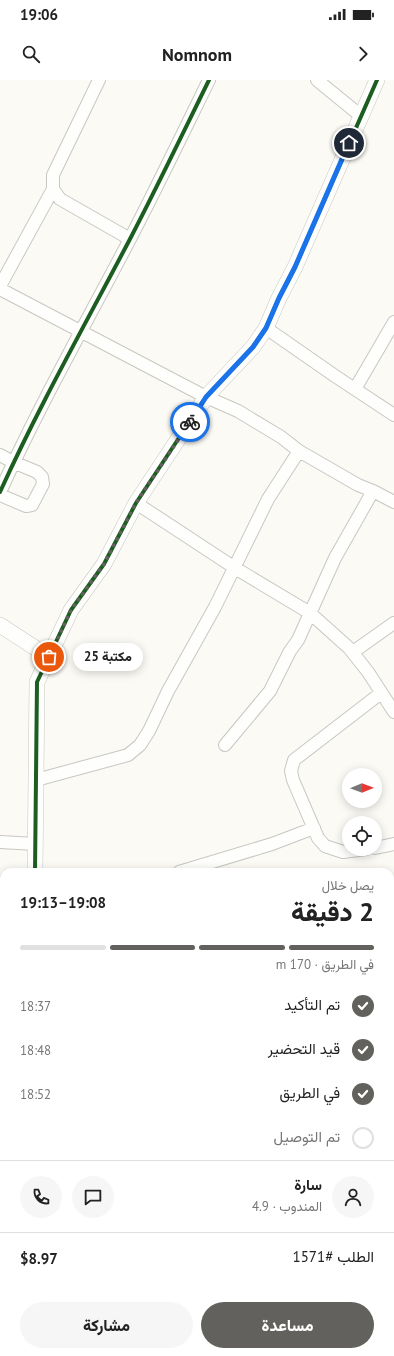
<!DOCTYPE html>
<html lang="ar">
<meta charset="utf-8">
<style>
:root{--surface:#fff;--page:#f6f6f6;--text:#222;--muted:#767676;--line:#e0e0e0;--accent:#62615d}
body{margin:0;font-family:"PT Sans",Vazirmatn,sans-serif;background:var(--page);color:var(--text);direction:rtl;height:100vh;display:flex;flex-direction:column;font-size:15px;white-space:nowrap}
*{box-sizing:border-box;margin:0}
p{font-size:13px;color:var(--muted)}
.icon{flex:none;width:22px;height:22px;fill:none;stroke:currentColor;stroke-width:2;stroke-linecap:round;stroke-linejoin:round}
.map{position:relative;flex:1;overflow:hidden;direction:ltr}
.details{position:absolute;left:0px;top:788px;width:394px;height:488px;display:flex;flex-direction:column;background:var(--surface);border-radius:12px 12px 0 0;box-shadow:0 2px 10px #0003;direction:rtl}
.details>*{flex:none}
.needle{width:26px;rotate:89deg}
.controls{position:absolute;left:342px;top:688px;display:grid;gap:8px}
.controls a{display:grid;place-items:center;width:40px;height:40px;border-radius:50%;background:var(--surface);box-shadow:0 2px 10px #0003;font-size:20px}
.pin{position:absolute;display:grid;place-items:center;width:34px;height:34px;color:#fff;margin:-17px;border:2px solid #fff;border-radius:50%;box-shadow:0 1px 4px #0007}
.courier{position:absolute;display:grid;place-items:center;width:40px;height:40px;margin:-20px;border:3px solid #1a73e8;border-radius:50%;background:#fff;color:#222;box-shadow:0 1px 5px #0007}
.bubble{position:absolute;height:28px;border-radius:14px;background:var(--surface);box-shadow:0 2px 10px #0003;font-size:13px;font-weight:800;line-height:28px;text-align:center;direction:rtl}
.headline em{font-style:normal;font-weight:800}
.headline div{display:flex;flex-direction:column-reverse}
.headline{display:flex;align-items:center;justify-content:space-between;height:68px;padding:0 20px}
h1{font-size:26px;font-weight:800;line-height:30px}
.bar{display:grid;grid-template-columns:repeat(4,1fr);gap:6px 4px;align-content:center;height:48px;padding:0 20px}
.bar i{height:5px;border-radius:3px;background:var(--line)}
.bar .active{background:var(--accent)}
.bar p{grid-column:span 4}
.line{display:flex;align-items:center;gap:10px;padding:0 20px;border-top:1px solid var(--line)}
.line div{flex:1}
.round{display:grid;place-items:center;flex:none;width:42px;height:42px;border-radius:21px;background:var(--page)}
ol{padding:0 20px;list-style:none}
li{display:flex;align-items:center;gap:12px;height:44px}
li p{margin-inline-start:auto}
li .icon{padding:4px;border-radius:50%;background:var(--accent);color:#fff;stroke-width:4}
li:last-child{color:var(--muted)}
li i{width:22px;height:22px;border:2px solid var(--line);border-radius:50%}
.action{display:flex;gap:8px;margin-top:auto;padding:8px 20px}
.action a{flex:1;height:46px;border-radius:24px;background:var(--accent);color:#fff;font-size:16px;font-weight:800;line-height:46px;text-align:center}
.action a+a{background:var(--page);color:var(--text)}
.status{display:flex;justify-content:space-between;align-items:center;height:28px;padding:0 20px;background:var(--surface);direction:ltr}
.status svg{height:11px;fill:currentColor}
header{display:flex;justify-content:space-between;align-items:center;height:52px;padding:0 20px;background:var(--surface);font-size:18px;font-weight:800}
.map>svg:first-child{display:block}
</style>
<div class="status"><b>19:06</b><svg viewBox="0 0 49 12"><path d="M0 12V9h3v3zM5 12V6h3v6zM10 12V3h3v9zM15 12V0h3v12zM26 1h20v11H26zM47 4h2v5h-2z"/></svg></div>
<header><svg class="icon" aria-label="forward" viewBox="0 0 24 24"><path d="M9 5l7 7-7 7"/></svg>Nomnom<svg class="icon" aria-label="search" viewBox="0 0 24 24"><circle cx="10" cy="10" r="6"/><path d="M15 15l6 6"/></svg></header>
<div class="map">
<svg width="394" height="1276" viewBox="0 0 394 1276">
<rect width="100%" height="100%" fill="#fbfaf4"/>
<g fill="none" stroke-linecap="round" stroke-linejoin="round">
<defs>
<path id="minor" d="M 99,0 L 53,95 L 53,109 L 60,119 L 130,159
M 317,0 L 361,36
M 0,206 L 53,109
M 0,209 L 206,317 L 238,331 L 281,357 L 299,371 L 358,405 L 373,411
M 266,248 L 335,296 L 394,335
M 355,309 L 394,242
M 0,375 L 13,382 L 37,392 L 42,397 L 43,404 L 32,425 L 26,426 L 0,415
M 0,412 C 39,326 86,243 130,159 C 157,107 183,53 209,0
M 136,423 L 235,488 L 310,533 L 349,568 L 368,592 L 394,632
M 353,572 L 394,543
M 225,665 L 270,611 L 290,571 L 298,560 L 335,478 L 373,411 L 394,422
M 36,700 L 128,675 L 140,665 L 149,651 L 168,611 L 215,527 L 268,419 L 299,371
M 0,762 L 36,764
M 375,768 L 394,764
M 366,769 L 343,772 L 325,766 L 318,758 L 293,700 L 291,691 L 294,680 L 381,613
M 179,792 L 272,764 L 314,748
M 390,857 L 394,857
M 0,947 L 4,949
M 390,962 L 394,962
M 390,1042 L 394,1042
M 390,1146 L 394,1147
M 0,1200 L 4,1205
M 0,1226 L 4,1217
M 390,1227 L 394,1227
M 68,1276 L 69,1272
M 227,1276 L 227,1272"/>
<path id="tertiary" d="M 0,545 L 49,577
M 35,792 L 37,602 L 71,530 L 104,484 L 136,423 L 206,317 L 253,267 L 266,248 L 279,218 L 295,187 L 377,0
M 0,927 L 4,918
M 0,985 L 4,976"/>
</defs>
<use href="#minor" stroke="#c8c7c2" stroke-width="14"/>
<use href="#tertiary" stroke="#c8c7c2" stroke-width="16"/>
<use href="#minor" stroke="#fefefd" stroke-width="12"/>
<use href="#tertiary" stroke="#fefefd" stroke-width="15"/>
<defs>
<path id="cycleway" d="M 0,412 C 39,326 86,243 130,159 C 157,107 183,53 209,0
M 35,792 L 37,602 L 71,530 L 104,484 L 136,423 L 206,317 L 253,267 L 266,248 L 279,218 L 295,187 L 377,0"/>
</defs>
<use href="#cycleway" stroke="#fff" stroke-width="6"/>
<use href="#cycleway" stroke="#1b5e20" stroke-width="4"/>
</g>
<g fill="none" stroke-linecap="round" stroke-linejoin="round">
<path stroke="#62615d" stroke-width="4" stroke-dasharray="0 7.2" d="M 49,577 L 71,530 L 104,484 L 136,423 L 190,342"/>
<path stroke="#1a73e8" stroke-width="5" d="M 190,342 L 206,317 L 253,267 L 266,248 L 279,218 L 295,187 L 349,63"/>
</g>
</svg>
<div class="controls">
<a><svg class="needle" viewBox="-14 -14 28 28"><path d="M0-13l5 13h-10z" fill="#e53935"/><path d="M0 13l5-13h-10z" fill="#767676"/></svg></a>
<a><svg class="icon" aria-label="locate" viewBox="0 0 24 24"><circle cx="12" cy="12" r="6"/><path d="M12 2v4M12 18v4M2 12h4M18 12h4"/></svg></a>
</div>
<div class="pin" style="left:49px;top:577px;background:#ea580c"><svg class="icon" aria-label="bag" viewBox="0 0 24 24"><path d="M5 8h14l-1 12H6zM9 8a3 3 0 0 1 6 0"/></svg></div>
<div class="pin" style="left:349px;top:63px;background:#1f2937"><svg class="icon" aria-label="home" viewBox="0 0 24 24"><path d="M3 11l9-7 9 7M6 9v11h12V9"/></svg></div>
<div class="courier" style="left:190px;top:342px"><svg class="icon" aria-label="bike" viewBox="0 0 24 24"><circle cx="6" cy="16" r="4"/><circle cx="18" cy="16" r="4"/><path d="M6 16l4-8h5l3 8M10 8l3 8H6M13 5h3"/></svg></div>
<div class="bubble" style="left:73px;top:563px;width:70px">مكتبة 25</div>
<section class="details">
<div class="headline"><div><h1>2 دقيقة</h1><p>يصل خلال</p></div><em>19:08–19:13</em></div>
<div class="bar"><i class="active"></i><i class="active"></i><i class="active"></i><i></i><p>في الطريق · 170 m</p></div>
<ol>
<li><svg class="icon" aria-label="check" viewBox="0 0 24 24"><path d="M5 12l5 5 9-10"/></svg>تم التأكيد<p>18:37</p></li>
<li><svg class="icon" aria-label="check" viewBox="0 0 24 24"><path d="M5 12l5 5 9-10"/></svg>قيد التحضير<p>18:48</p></li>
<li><svg class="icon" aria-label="check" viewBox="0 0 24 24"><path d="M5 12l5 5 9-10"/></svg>في الطريق<p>18:52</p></li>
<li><i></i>تم التوصيل</li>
</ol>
<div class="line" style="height:72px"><a class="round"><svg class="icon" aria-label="person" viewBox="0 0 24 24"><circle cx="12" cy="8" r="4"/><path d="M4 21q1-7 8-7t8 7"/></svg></a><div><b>سارة</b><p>المندوب · 4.9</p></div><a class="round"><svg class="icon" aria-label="chat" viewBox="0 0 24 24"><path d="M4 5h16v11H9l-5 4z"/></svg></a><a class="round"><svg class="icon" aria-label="phone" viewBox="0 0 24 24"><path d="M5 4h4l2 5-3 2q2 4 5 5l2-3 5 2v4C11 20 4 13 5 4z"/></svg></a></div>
<div class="line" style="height:52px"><div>الطلب #1571</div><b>$8.97</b></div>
<div class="action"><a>مساعدة</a><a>مشاركة</a></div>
</section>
</div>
